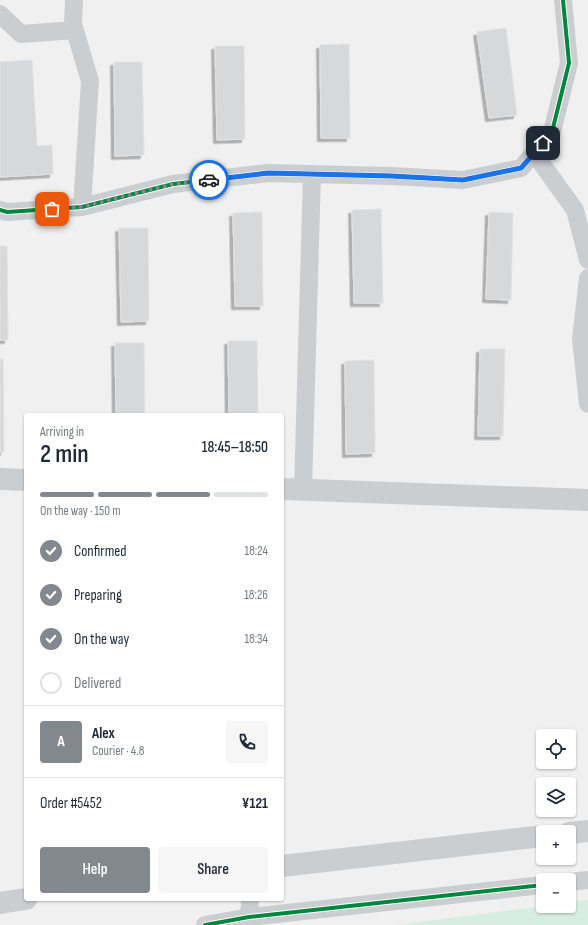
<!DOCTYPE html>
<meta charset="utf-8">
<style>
:root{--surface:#fff;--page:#f6f6f7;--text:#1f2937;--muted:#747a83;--line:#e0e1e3;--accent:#83888f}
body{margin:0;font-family:"Sofia Sans Condensed",sans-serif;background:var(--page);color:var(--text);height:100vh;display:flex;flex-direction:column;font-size:15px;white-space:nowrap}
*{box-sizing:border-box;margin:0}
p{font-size:13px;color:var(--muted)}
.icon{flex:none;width:22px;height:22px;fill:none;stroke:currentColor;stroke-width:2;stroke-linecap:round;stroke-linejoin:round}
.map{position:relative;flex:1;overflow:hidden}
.side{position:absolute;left:24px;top:413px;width:260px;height:488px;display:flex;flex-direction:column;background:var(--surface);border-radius:4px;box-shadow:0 1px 3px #0004}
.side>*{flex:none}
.tools{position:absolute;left:536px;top:729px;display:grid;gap:8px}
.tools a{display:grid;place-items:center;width:40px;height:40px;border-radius:4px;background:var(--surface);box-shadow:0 1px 3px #0004;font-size:20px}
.pin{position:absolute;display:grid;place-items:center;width:34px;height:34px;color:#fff;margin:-17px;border-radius:8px;box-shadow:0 2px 6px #0006}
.courier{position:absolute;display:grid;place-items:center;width:40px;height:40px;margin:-20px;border:3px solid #1a73e8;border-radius:50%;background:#fff;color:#222;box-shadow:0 1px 5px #0007}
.overview em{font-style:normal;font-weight:600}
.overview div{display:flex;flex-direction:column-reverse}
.overview{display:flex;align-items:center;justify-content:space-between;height:68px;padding:0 16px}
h1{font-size:26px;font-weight:600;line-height:30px}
.bar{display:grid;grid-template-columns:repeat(4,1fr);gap:6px 4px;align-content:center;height:48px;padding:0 16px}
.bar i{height:5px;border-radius:3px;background:var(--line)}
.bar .active{background:var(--accent)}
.bar p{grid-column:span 4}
.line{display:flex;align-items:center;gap:10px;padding:0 16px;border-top:1px solid var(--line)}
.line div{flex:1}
.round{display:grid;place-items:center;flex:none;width:42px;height:42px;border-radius:4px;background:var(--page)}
ol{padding:0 16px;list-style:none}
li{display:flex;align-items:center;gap:12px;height:44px}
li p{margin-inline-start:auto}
li .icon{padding:4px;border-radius:50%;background:var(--accent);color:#fff;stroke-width:4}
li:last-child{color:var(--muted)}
li i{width:22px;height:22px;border:2px solid var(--line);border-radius:50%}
.primary-button{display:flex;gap:8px;margin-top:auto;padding:8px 16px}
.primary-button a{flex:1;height:46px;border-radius:4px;background:var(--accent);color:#fff;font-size:16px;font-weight:600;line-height:46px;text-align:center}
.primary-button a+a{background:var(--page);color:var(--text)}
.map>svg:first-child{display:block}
</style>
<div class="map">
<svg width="588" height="925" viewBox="0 0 588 925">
<defs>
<filter id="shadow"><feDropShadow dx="-3.5" dy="3.5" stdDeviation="0" flood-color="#0004"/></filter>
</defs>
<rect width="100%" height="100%" fill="#f0f0f0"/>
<path fill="#d6ede2" d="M 588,900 L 588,925 L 396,925 L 543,906 L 569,906 L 569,902 Z"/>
<path fill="#d7d8da" stroke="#e1e2e3" filter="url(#shadow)" d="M 506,28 L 517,115 L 489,118 L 477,32 Z
M 349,44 L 350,138 L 321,138 L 320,45 Z
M 215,46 L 244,46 L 245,139 L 217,140 Z
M 32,60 L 37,146 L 52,145 L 53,174 L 0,177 L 0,62 Z
M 114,62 L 142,62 L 144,155 L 115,156 Z
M 381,209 L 383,303 L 354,303 L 352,210 Z
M 262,212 L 263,306 L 235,306 L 233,213 Z
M 489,212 L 513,213 L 511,300 L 486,299 Z
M 119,228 L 148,228 L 149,321 L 121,322 Z
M 0,246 L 7,246 L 8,340 L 0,340 Z
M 228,341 L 257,341 L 258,415 L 229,415 Z
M 115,343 L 144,343 L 145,415 L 116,415 Z
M 480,349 L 505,349 L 503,436 L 478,436 Z
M 0,359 L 3,359 L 4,452 L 0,452 Z
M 374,360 L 375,453 L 346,454 L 345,361 Z"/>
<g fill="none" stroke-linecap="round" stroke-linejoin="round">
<path stroke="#cbced1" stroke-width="18" d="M 74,0 L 73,24 L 90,81 L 82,207
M 0,14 L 21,34 L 75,30
M 534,153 L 575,210 L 588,260
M 0,210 L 7,212 L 82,207 L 173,184 L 268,173 L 392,176 L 463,180 L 521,168 L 552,132 L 569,63 L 563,0
M 588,278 L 581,339 L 588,404
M 303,490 L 312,174
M 569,882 L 588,880
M 205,925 L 249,917 L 543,885
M 249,925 L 250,899"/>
<path stroke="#cbced1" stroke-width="22" d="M 0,479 L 26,480
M 282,489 L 588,500
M 569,833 L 588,831
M 282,866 L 543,836
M 0,903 L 26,899"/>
<defs>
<path id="cycleway" d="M 0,210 L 7,212 L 82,207 L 173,184 L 268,173 L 392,176 L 463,180 L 521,168 L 552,132 L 569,63 L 563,0
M 205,925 L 249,917 L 543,885"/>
</defs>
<use href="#cycleway" stroke="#fff" stroke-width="6"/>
<use href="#cycleway" stroke="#00873e" stroke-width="4"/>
</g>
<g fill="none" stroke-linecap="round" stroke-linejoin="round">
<path stroke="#83888f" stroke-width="4" stroke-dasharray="0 7.2" d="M 52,209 L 82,207 L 173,184 L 209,180"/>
<path stroke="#1a73e8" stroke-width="5" d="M 209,180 L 268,173 L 392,176 L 463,180 L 521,168 L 543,143"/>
</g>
</svg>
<div class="tools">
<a><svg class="icon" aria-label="locate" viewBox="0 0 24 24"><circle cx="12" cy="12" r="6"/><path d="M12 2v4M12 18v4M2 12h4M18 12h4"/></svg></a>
<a><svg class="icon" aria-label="layers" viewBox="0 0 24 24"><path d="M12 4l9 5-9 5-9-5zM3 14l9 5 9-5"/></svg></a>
<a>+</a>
<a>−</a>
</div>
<div class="pin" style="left:52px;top:209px;background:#ea580c"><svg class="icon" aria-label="bag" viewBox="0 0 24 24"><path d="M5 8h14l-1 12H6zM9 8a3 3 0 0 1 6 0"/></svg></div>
<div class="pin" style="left:543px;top:143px;background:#1f2937"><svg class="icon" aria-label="home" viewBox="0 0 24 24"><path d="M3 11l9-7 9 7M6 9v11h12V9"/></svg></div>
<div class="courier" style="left:209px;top:180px"><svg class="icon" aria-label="car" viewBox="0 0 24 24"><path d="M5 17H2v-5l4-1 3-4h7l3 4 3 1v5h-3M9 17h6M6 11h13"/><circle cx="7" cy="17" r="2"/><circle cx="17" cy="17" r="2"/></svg></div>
<section class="side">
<div class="overview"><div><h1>2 min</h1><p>Arriving in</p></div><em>18:45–18:50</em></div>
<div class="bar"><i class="active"></i><i class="active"></i><i class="active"></i><i></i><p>On the way · 150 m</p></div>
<ol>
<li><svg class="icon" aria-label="check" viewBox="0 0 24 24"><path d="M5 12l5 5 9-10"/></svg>Confirmed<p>18:24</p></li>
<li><svg class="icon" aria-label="check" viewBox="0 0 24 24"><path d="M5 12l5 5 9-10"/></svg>Preparing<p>18:26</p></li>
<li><svg class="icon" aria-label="check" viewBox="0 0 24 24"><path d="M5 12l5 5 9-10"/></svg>On the way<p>18:34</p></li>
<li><i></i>Delivered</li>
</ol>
<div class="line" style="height:72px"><b class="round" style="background:var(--accent);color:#fff">A</b><div><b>Alex</b><p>Courier · 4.8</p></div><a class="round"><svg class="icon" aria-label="phone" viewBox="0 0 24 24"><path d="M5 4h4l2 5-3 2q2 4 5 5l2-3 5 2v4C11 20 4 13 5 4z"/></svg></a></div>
<div class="line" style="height:52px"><div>Order #5452</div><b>¥121</b></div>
<div class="primary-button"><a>Help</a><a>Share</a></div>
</section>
</div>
